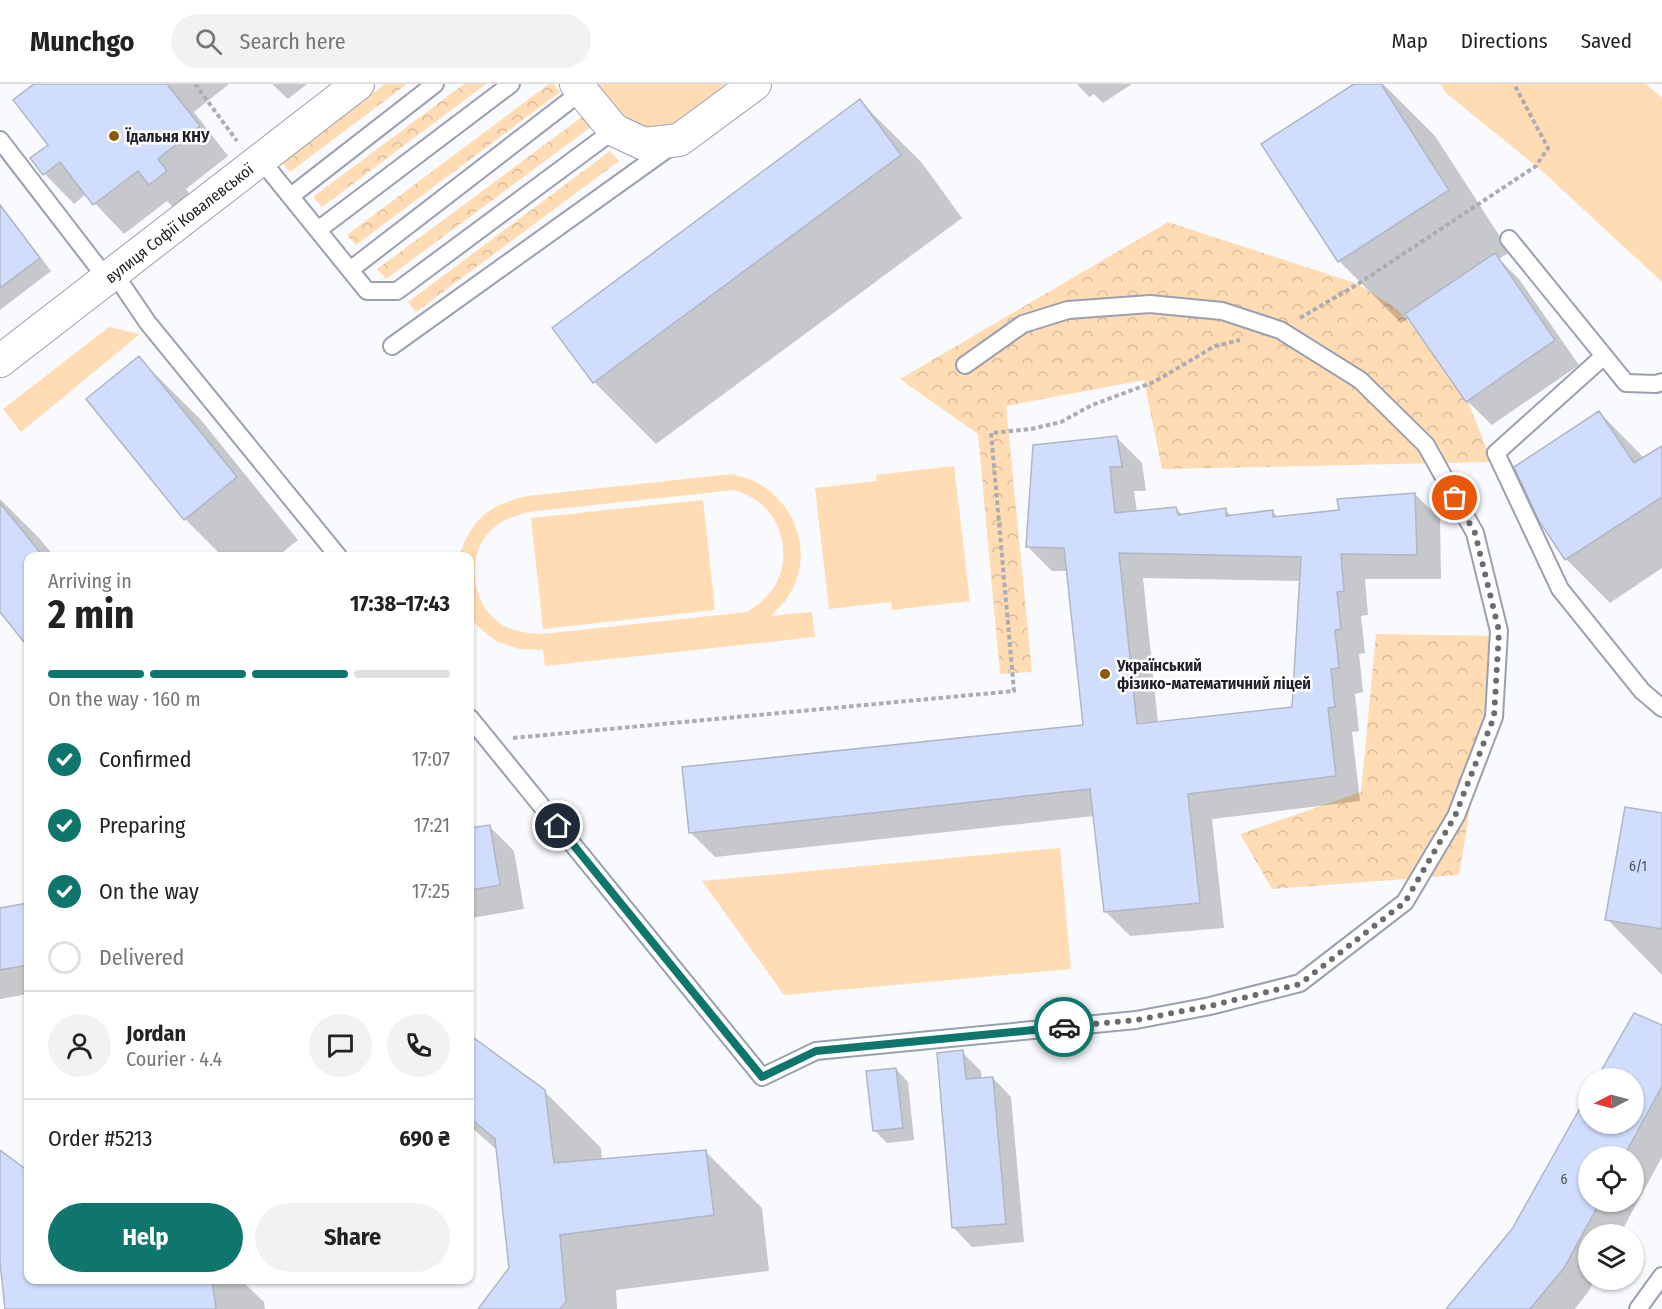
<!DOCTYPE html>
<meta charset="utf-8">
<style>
:root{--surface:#fff;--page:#f2f2f2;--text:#222;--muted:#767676;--line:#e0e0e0;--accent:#0f766e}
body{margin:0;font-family:"Fira Sans Condensed",sans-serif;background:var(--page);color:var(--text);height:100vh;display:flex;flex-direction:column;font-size:22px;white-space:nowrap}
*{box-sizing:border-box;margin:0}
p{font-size:20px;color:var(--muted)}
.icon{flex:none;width:33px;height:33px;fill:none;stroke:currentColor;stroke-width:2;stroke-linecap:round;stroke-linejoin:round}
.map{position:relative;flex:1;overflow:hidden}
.panel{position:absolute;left:24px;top:468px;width:450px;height:732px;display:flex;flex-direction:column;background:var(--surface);border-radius:12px;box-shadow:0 2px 4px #0004}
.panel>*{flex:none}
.needle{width:39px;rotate:264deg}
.buttons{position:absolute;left:1578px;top:984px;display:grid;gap:12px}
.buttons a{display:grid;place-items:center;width:66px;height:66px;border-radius:50%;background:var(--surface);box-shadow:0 2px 4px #0004;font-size:30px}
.pin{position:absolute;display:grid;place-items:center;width:51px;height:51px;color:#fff;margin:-26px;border:3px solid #fff;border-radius:50%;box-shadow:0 2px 6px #0007}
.courier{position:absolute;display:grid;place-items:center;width:60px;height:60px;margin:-30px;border:4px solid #0f766e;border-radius:50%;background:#fff;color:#222;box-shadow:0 2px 8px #0007}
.summary em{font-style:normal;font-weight:700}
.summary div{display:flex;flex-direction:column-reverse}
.summary{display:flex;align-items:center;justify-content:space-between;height:102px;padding:0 24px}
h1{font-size:39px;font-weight:700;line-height:45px}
.bar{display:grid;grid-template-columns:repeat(4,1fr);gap:9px 6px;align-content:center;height:72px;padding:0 24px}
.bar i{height:8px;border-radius:4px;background:var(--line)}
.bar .active{background:var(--accent)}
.bar p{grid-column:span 4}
.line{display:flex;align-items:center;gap:15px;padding:0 24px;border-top:2px solid var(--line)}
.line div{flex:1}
.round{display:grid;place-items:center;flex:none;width:63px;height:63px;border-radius:32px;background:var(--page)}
ol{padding:0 24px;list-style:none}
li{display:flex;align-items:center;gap:18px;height:66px}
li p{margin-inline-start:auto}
li .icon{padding:6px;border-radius:50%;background:var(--accent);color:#fff;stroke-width:4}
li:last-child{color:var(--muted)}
li i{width:33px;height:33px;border:3px solid var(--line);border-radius:50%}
.cta{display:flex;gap:12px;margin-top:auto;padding:12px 24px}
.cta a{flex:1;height:69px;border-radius:36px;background:var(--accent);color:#fff;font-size:24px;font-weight:700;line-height:69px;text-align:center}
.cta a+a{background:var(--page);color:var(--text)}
header{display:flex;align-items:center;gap:36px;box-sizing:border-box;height:84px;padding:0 30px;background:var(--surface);border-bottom:2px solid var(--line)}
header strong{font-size:28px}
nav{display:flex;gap:33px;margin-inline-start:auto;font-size:21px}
.search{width:420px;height:54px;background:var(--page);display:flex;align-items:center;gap:15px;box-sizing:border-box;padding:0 21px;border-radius:33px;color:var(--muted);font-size:22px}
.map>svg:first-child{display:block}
</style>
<header>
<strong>Munchgo</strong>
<div class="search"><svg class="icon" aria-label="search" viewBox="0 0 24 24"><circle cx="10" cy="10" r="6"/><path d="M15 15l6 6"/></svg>Search here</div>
<nav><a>Map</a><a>Directions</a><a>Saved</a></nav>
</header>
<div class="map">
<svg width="1662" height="1225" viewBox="0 0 1662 1225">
<defs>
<pattern id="forest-crowns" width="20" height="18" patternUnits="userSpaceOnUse" patternTransform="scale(1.5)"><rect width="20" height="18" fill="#ffdcb3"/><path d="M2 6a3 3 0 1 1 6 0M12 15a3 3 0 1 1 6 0" fill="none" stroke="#dabc9a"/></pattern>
</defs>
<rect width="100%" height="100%" fill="#f9fafe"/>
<path fill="#ffdcb3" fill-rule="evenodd" d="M 597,0 L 726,0 L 663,47 L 629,41 Z
M 1440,0 L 1646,0 L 1662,14 L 1662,198 L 1542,87 L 1446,9 Z
M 109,243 L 140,250 L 21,348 L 3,325 Z
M 954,382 L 970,517 L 892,526 L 891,518 L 829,525 L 815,404 L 877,397 L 876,391 Z
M 732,390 C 740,393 751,394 758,399 C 797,421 814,472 789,511 C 785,519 776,525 771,532 L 812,528 L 815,553 L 545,582 L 543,566 L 519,565 L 496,557 L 477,542 L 470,530 L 470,472 L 459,472 C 473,434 487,422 527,412 ZM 734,406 C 739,408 746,410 751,413 C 782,429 793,474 774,503 C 767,514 758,521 747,528 L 542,550 C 527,549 514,548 501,540 C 471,520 465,472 491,446 C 501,436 515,432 528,428 Z
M 703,416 L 715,526 L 543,545 L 531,434 Z
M 1060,764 L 1071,885 L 784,911 L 702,797 Z"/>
<path fill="url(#forest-crowns)" d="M 385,0 L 407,0 L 290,88 L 281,78 Z
M 464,0 L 486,0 L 322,123 L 313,113 Z
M 549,0 L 554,0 L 560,8 L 356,161 L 347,151 Z
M 582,33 L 591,43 L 386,195 L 377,185 Z
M 610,67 L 619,77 L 416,228 L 408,218 Z
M 1168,138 L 1358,200 L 1397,225 L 1458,293 L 1492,378 L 1162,385 L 1144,296 L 1006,322 L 1032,588 L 1000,590 L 978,350 L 900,295 Z
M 1376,550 L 1499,552 L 1459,791 L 1272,805 L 1240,750 L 1361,708 Z"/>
<path fill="#0003" fill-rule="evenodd" d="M 36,0 L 229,0 L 194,28 L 228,72 L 186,105 L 195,117 L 179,129 L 167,117 L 124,150 L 86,110 L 74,120 L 45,90 L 33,75 L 50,62 Z
M 272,0 L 307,0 L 288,15 Z
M 1077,0 L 1132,0 L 1103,19 L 1094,10 L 1089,13 Z
M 1356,0 L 1383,0 L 1435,52 L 1510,168 L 1499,175 L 1519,195 L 1579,281 L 1492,341 L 1467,317 L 1410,234 L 1401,239 L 1339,177 Z
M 860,17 L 922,79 L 962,134 L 656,360 L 594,298 L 554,244 Z
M 0,120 L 51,187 L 0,226 Z
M 139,274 L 201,336 L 298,456 L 278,472 L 222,472 L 185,435 L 88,315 Z
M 1599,328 L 1645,375 L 1662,364 L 1662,484 L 1610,519 L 1566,475 Z
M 1117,354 L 1142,379 L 1146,407 L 1134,407 L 1137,428 L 1176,424 L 1183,432 L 1225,426 L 1232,432 L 1273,428 L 1279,434 L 1341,427 L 1415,410 L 1440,435 L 1441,495 L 1365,495 L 1368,531 L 1361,532 L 1365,569 L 1359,570 L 1363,608 L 1355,610 L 1359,647 L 1352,648 L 1360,717 L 1212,735 L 1224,844 L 1130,852 L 1105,827 L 1094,732 L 715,773 L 690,748 L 1085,643 L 1068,487 L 1052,487 L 1027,462 ZM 1143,494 L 1301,497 L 1293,624 L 1158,639 Z
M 0,415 L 39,454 L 54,472 L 28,472 L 28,559 L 0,525 Z
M 1662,731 L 1662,891 L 1607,835 Z
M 489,742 L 514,767 L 524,825 L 471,834 L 473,847 L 470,848 L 470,746 Z
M 28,821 L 28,910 L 0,915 L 0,826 Z
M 1635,931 L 1662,943 L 1662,1073 L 1620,1150 L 1588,1150 L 1588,1196 L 1595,1196 L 1588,1208 L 1575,1225 L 1448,1225 L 1513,1146 L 1588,1013 L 1588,1040 L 1634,1040 L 1634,994 L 1599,994 ZM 1588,1072 L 1634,1072 L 1634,1118 L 1588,1118 Z
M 470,953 L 544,1007 L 601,1064 L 602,1077 L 706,1068 L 762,1124 L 769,1187 L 616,1206 L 617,1225 L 480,1225 L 511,1185 L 497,1066 L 470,1042 Z
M 962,968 L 981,987 L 982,995 L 993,994 L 1011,1013 L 1024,1158 L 972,1163 L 954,1144 Z
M 896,985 L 908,998 L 914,1056 L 887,1059 L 874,1046 Z
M 0,1068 L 28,1088 L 28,1196 L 241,1196 L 264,1218 L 265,1225 L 7,1225 L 0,1165 Z"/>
<path fill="#d0ddfd" stroke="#b0b6c6" stroke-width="1.5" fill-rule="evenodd" d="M 34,0 L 167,0 L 200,42 L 158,75 L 167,87 L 149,101 L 138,87 L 93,121 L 60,78 L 43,91 L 30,74 L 48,61 L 13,16 Z
M 1354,0 L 1381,0 L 1449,106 L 1338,178 L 1261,60 Z
M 860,15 L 901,71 L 593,299 L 552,244 Z
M 0,121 L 40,174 L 0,204 Z
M 1495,169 L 1555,256 L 1466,318 L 1405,230 Z
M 139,272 L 237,393 L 184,436 L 86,315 Z
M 1599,327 L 1634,379 L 1662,362 L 1662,413 L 1565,476 L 1539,437 L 1514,383 Z
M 1117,352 L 1122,383 L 1110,383 L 1115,429 L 1176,423 L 1178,431 L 1226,424 L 1226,432 L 1273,426 L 1273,433 L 1339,426 L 1337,415 L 1415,409 L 1417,471 L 1341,470 L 1344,507 L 1337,508 L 1341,545 L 1335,546 L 1339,584 L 1331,585 L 1335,623 L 1328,624 L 1336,692 L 1188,710 L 1200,819 L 1104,828 L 1090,705 L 689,749 L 682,683 L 1083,641 L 1064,464 L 1026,463 L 1033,361 ZM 1119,469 L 1301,473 L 1292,623 L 1137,640 Z
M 0,419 L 43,472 L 28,472 L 28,563 L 0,528 Z
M 1625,723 L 1662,729 L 1662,845 L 1605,836 Z
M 490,741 L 500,801 L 470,806 L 470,744 Z
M 28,819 L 28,881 L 0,886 L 0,824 Z
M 1634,929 L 1662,941 L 1662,1002 L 1624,1072 L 1588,1072 L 1588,1118 L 1600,1118 L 1564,1184 L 1530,1225 L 1446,1225 L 1512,1145 L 1588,1010 L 1588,1040 L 1634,1040 L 1634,994 L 1597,994 Z
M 470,951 L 545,1006 L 554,1079 L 706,1066 L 714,1131 L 560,1151 L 566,1218 L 560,1225 L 478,1225 L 509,1184 L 495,1055 L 470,1034 Z
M 963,966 L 966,995 L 993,993 L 1006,1140 L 952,1144 L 937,969 Z
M 896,984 L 903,1044 L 873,1047 L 866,987 Z
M 0,1066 L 28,1087 L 28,1196 L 212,1196 L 216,1225 L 5,1225 L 0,1178 Z"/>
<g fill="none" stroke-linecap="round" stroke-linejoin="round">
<defs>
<path id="service" d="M 0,56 L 107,195
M 261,76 L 367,207 L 397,207 L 614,46
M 291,112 L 435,0
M 318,146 L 511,0
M 1509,155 L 1626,299 L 1656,300 L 1662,298
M 350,186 L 582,7
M 114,189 L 148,239 L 338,472
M 392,262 L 670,63
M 1604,272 L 1496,369 L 1560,505 L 1642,607 L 1662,624
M 470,634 L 762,993 L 816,967 L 1136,936 L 1210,922 L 1300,899 L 1405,818 L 1456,732 L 1494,633 L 1499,547 L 1475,449 L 1426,361 L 1360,296 L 1280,246 L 1222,227 L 1150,220 L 1068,226 L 1023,240 L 965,281
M 1638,1225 L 1662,1192"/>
<path id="minor" d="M 576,0 L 614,46 L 644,60 L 679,56 L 755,0
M 0,277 L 358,0"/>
</defs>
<use href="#service" stroke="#9aa0b0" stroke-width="20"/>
<use href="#minor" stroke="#9aa0b0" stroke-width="34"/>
<path stroke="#acadb2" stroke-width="4" stroke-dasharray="4.5 3" stroke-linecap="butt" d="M 195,0 L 237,57
M 1300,234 L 1358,200 L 1536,82 L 1548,64 L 1514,0
M 513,654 L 1014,607 L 991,349 L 1031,345 L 1061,338 L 1092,321 L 1154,298 L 1215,262 L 1240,256"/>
<use href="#service" stroke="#fff" stroke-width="16"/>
<use href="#minor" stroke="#fff" stroke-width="32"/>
</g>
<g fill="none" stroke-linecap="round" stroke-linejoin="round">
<path stroke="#6b6c72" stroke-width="6" stroke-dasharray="0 10.8" d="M 1064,943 L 1136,936 L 1210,922 L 1300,900 L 1405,818 L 1455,732 L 1494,633 L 1499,547 L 1475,449 L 1455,414"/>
<path stroke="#0f766e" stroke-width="8" d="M 558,742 L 762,993 L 816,967 L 1064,943"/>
</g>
<g fill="#8c5a05" stroke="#fff" stroke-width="2">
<circle cx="114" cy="52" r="6"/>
<circle cx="1105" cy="590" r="6"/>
</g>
<g text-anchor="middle" stroke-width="5" stroke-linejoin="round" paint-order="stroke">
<g font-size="14" fill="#4a4f5c">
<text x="1638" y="787">6/1</text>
<text x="1564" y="1100">6</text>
</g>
<g font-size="16" font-weight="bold" fill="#1e2026" stroke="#fff" text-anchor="start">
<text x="126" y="58">Їдальня КНУ</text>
<text x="1117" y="587">Український<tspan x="1117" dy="18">фізико-математичний ліцей</tspan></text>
</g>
<g font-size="16" fill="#1e2026" stroke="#fff">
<text transform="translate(179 139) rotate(-38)" y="6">вулиця Софії Ковалевської</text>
</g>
</g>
</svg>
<div class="buttons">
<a><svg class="needle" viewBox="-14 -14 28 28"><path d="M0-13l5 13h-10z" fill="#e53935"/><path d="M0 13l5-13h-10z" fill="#767676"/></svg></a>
<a><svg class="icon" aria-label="locate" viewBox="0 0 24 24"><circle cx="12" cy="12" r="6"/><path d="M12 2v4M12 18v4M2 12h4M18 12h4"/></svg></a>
<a><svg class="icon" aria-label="layers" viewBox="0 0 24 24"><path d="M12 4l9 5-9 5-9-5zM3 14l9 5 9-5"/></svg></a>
</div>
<div class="pin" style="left:1455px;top:414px;background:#ea580c"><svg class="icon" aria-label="bag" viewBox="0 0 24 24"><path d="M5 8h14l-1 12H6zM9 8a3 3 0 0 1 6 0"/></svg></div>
<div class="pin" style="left:558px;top:742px;background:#1f2937"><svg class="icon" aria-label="home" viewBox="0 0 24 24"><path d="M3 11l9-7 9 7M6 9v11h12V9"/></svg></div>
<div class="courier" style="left:1064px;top:943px"><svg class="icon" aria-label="car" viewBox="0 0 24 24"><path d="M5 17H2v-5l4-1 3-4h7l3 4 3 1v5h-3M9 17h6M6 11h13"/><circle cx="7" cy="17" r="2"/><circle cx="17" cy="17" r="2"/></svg></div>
<section class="panel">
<div class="summary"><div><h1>2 min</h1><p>Arriving in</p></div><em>17:38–17:43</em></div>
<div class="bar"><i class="active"></i><i class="active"></i><i class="active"></i><i></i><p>On the way · 160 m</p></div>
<ol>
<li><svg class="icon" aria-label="check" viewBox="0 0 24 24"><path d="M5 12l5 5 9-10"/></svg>Confirmed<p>17:07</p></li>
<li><svg class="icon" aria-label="check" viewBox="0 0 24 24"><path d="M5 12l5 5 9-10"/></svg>Preparing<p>17:21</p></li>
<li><svg class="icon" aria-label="check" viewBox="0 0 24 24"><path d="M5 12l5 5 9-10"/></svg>On the way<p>17:25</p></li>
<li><i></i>Delivered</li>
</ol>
<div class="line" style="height:108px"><a class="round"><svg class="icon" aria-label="person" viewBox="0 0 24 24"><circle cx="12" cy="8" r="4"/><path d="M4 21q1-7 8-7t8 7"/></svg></a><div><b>Jordan</b><p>Courier · 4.4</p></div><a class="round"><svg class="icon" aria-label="chat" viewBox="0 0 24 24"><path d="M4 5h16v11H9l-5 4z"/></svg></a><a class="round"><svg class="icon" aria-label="phone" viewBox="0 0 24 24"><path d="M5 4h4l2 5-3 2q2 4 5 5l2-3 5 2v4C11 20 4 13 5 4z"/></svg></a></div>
<div class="line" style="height:78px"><div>Order #5213</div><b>690 ₴</b></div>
<div class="cta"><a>Help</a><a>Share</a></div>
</section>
</div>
